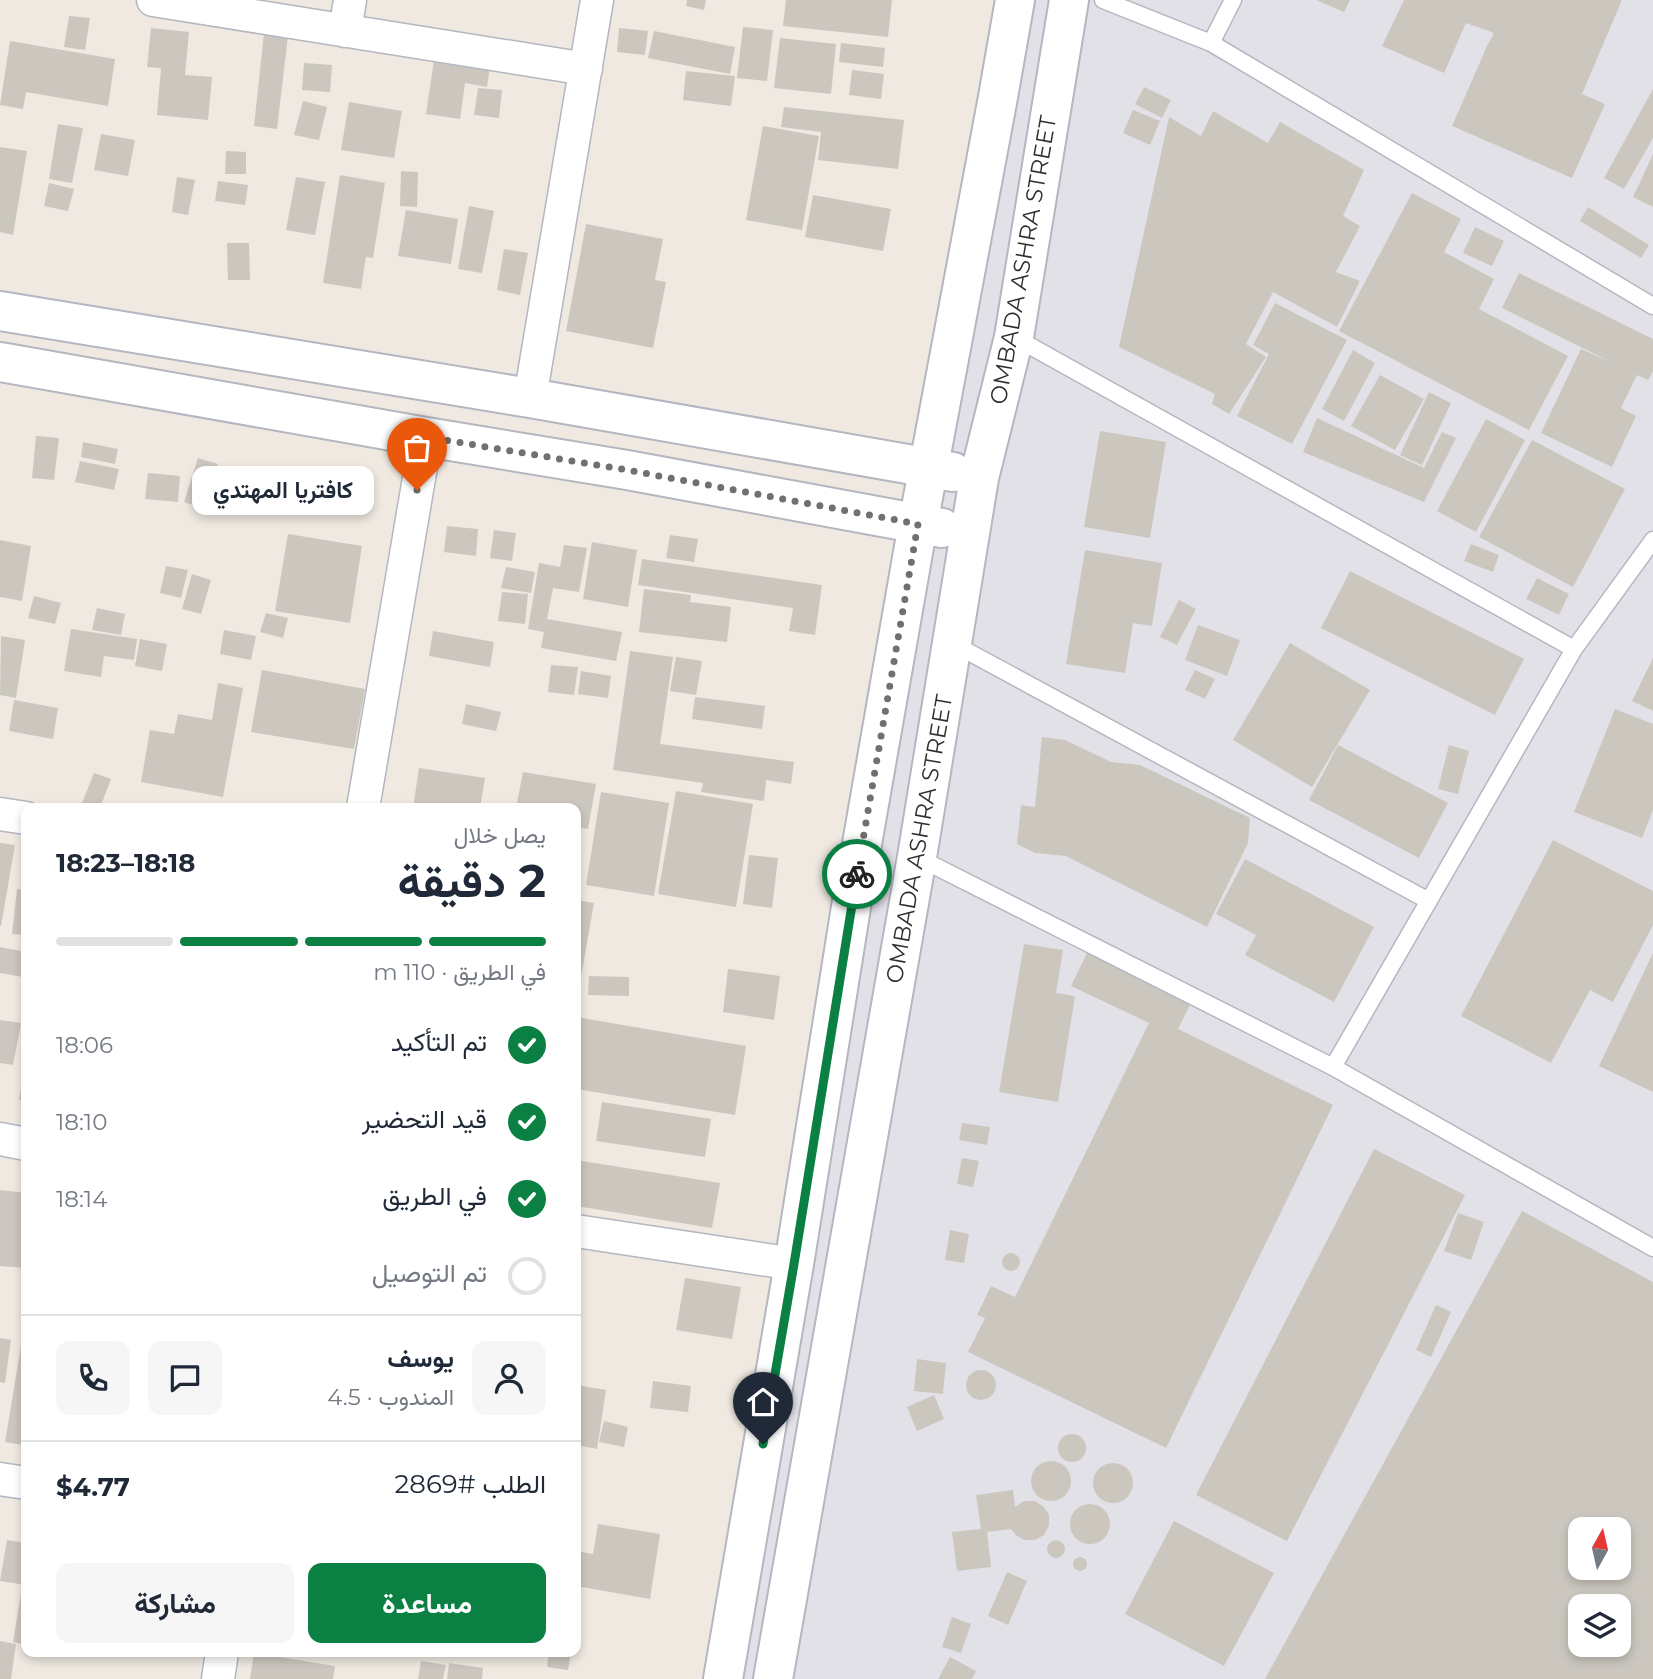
<!DOCTYPE html>
<html lang="ar">
<meta charset="utf-8">
<style>
:root{--surface:#fff;--page:#f6f6f7;--text:#1f2937;--muted:#747a83;--line:#e0e1e3;--accent:#0b8043}
body{margin:0;font-family:Montserrat,Vazirmatn,sans-serif;background:var(--page);color:var(--text);direction:rtl;height:100vh;display:flex;flex-direction:column;font-size:26px;white-space:nowrap}
*{box-sizing:border-box;margin:0}
p{font-size:23px;color:var(--muted)}
.icon{flex:none;width:38px;height:38px;fill:none;stroke:currentColor;stroke-width:2;stroke-linecap:round;stroke-linejoin:round}
.map{position:relative;flex:1;overflow:hidden;direction:ltr}
.sheet{position:absolute;left:21px;top:803px;width:560px;height:854px;display:flex;flex-direction:column;background:var(--surface);border-radius:14px;box-shadow:0 4px 10px #0003;direction:rtl}
.sheet>*{flex:none}
.needle{width:46px;rotate:8deg}
.fabs{position:absolute;left:1568px;top:1517px;display:grid;gap:14px}
.fabs a{display:grid;place-items:center;width:63px;height:63px;border-radius:14px;background:var(--surface);box-shadow:0 4px 10px #0003;font-size:35px}
.pin{position:absolute;display:grid;place-items:center;width:60px;height:60px;color:#fff;margin:-72px -30px;border-radius:50% 50% 50% 0;rotate:-45deg;box-shadow:0 0 7px #0007}
.pin .icon{rotate:45deg}
.courier{position:absolute;display:grid;place-items:center;width:70px;height:70px;margin:-35px;border:5px solid #0b8043;border-radius:50%;background:#fff;color:#222;box-shadow:0 2px 9px #0007}
.bubble{position:absolute;height:49px;border-radius:14px;background:var(--surface);box-shadow:0 4px 10px #0003;font-size:23px;font-weight:700;line-height:49px;text-align:center;direction:rtl}
.headline em{font-style:normal;font-weight:700}
.headline div{display:flex;flex-direction:column-reverse}
.headline{display:flex;align-items:center;justify-content:space-between;height:119px;padding:0 35px}
h1{font-size:46px;font-weight:700;line-height:52px}
.bar{display:grid;grid-template-columns:repeat(4,1fr);gap:10px 7px;align-content:center;height:84px;padding:0 35px}
.bar i{height:9px;border-radius:5px;background:var(--line)}
.bar .active{background:var(--accent)}
.bar p{grid-column:span 4}
.line{display:flex;align-items:center;gap:18px;padding:0 35px;border-top:2px solid var(--line)}
.line div{flex:1}
.round{display:grid;place-items:center;flex:none;width:74px;height:74px;border-radius:14px;background:var(--page)}
ol{padding:0 35px;list-style:none}
li{display:flex;align-items:center;gap:21px;height:77px}
li p{margin-inline-start:auto}
li .icon{padding:7px;border-radius:50%;background:var(--accent);color:#fff;stroke-width:4}
li:last-child{color:var(--muted)}
li i{width:38px;height:38px;border:4px solid var(--line);border-radius:50%}
.cta{display:flex;gap:14px;margin-top:auto;padding:14px 35px}
.cta a{flex:1;height:80px;border-radius:14px;background:var(--accent);color:#fff;font-size:28px;font-weight:700;line-height:80px;text-align:center}
.cta a+a{background:var(--page);color:var(--text)}
.map>svg:first-child{display:block}
</style>
<div class="map">
<svg width="1653" height="1679" viewBox="0 0 1653 1679">
<rect width="100%" height="100%" fill="#efe9e1"/>
<path fill="#e3e1e8" fill-rule="evenodd" d="M 1010,0 L 1653,0 L 1653,1679 L 727,1679 ZM 1580,1530 L 1619,1530 L 1619,1568 L 1580,1568 ZM 1580,1606 L 1619,1606 L 1619,1645 L 1580,1645 Z"/>
<path fill="#cbc7bf" fill-rule="evenodd" d="M 687,0 L 706,0 L 704,10 L 686,6 Z
M 786,0 L 892,0 L 888,37 L 783,26 Z
M 1316,0 L 1350,0 L 1344,12 Z
M 1404,0 L 1622,0 L 1582,94 L 1605,104 L 1572,178 L 1452,126 L 1487,46 L 1494,33 L 1466,23 L 1444,73 L 1382,46 Z
M 69,16 L 90,18 L 85,50 L 64,47 Z
M 743,27 L 773,30 L 767,81 L 737,78 Z
M 151,28 L 189,32 L 185,75 L 212,77 L 208,120 L 157,115 L 161,68 L 147,67 Z
M 619,28 L 648,31 L 645,55 L 617,52 Z
M 654,31 L 735,47 L 730,74 L 648,58 Z
M 264,33 L 288,36 L 277,129 L 254,126 Z
M 780,38 L 836,44 L 831,94 L 774,88 Z
M 437,39 L 493,46 L 487,87 L 465,83 L 460,119 L 426,114 Z
M 10,41 L 115,59 L 108,106 L 26,92 L 23,109 L 0,105 Z
M 841,43 L 885,48 L 883,67 L 839,62 Z
M 304,63 L 332,65 L 330,92 L 302,90 Z
M 852,70 L 884,74 L 881,99 L 849,95 Z
M 686,71 L 735,76 L 731,106 L 683,100 Z
M 1144,87 L 1171,100 L 1162,118 L 1135,104 Z
M 478,88 L 502,90 L 499,118 L 474,115 Z
M 1653,89 L 1653,138 L 1624,189 L 1604,178 Z
M 303,101 L 327,107 L 319,140 L 294,135 Z
M 349,102 L 402,111 L 394,158 L 341,150 Z
M 784,107 L 904,120 L 898,169 L 818,160 L 821,132 L 781,127 Z
M 1133,110 L 1160,121 L 1150,145 L 1123,133 Z
M 1213,111 L 1268,143 L 1280,122 L 1364,170 L 1343,216 L 1360,226 L 1336,272 L 1360,281 L 1337,327 L 1273,292 L 1246,344 L 1266,357 L 1229,414 L 1212,404 L 1215,394 L 1119,347 L 1169,117 L 1201,136 Z
M 58,124 L 83,128 L 72,183 L 49,179 Z
M 763,126 L 819,136 L 802,230 L 746,220 Z
M 101,134 L 135,140 L 128,176 L 94,170 Z
M 0,147 L 27,151 L 13,235 L 0,232 Z
M 226,151 L 246,152 L 246,174 L 225,174 Z
M 1653,154 L 1653,207 L 1633,197 Z
M 401,171 L 418,172 L 417,207 L 400,206 Z
M 340,175 L 385,183 L 373,258 L 366,257 L 361,289 L 323,283 Z
M 177,177 L 195,180 L 188,215 L 172,212 Z
M 296,177 L 325,182 L 315,235 L 286,230 Z
M 218,181 L 248,185 L 245,205 L 215,201 Z
M 49,183 L 74,189 L 68,211 L 44,206 Z
M 1412,193 L 1461,219 L 1444,252 L 1494,279 L 1479,309 L 1568,356 L 1529,430 L 1339,331 Z
M 813,195 L 891,209 L 883,251 L 805,237 Z
M 469,206 L 494,211 L 482,273 L 458,269 Z
M 1588,207 L 1649,245 L 1641,258 L 1580,221 Z
M 406,210 L 458,219 L 451,264 L 398,256 Z
M 586,224 L 663,239 L 655,280 L 666,282 L 653,348 L 566,331 Z
M 1475,227 L 1504,241 L 1492,266 L 1463,253 Z
M 227,243 L 249,243 L 250,280 L 228,280 Z
M 504,249 L 528,253 L 520,295 L 497,290 Z
M 1519,273 L 1653,339 L 1653,371 L 1648,380 L 1637,375 L 1621,408 L 1636,416 L 1612,467 L 1541,433 L 1581,349 L 1611,362 L 1502,308 Z
M 1275,303 L 1347,340 L 1292,444 L 1237,416 L 1269,354 L 1253,345 Z
M 1353,350 L 1375,363 L 1344,421 L 1322,409 Z
M 1380,375 L 1424,399 L 1395,450 L 1351,426 Z
M 1429,392 L 1451,403 L 1422,465 L 1400,455 Z
M 1317,418 L 1424,468 L 1442,432 L 1456,438 L 1424,502 L 1303,452 Z
M 1486,419 L 1525,440 L 1476,532 L 1437,511 Z
M 1100,431 L 1166,442 L 1150,538 L 1084,527 Z
M 36,436 L 59,438 L 54,480 L 32,478 Z
M 1532,440 L 1625,489 L 1573,587 L 1479,537 Z
M 83,442 L 118,449 L 115,464 L 81,457 Z
M 198,458 L 218,464 L 204,509 L 184,502 Z
M 80,461 L 119,469 L 114,490 L 75,482 Z
M 148,473 L 180,476 L 178,502 L 145,499 Z
M 447,526 L 478,529 L 476,556 L 444,552 Z
M 494,530 L 516,533 L 512,561 L 490,558 Z
M 288,534 L 362,546 L 350,623 L 275,611 Z
M 670,535 L 698,539 L 694,562 L 666,558 Z
M 0,540 L 31,546 L 22,601 L 0,597 Z
M 592,542 L 637,550 L 628,607 L 583,599 Z
M 1471,544 L 1499,555 L 1493,572 L 1464,561 Z
M 564,545 L 587,548 L 579,592 L 553,588 L 547,619 L 622,632 L 616,661 L 541,648 L 544,632 L 528,629 L 539,563 L 560,567 Z
M 1085,550 L 1162,563 L 1152,626 L 1133,623 L 1125,673 L 1066,664 Z
M 642,559 L 822,585 L 815,635 L 789,631 L 793,608 L 638,585 Z
M 166,566 L 188,570 L 181,598 L 160,593 Z
M 506,567 L 535,572 L 531,593 L 501,588 Z
M 1350,571 L 1524,659 L 1495,715 L 1321,628 Z
M 192,574 L 211,580 L 201,614 L 182,609 Z
M 1537,578 L 1569,594 L 1559,615 L 1526,599 Z
M 644,589 L 691,595 L 690,602 L 731,607 L 727,642 L 639,632 Z
M 502,592 L 528,594 L 525,624 L 498,621 Z
M 34,596 L 61,603 L 55,624 L 28,618 Z
M 1179,600 L 1196,609 L 1177,645 L 1160,637 Z
M 97,608 L 125,614 L 121,635 L 92,630 Z
M 266,613 L 288,618 L 283,638 L 260,632 Z
M 1198,625 L 1240,640 L 1227,676 L 1185,660 Z
M 71,629 L 137,639 L 134,660 L 104,656 L 101,677 L 64,671 Z
M 224,630 L 256,636 L 251,660 L 220,654 Z
M 433,631 L 494,642 L 490,667 L 429,656 Z
M 1,636 L 25,640 L 16,698 L 0,695 Z
M 140,639 L 167,644 L 162,671 L 135,666 Z
M 1290,643 L 1370,690 L 1312,787 L 1233,740 Z
M 630,651 L 673,657 L 660,744 L 794,762 L 791,784 L 766,780 L 764,801 L 701,792 L 703,783 L 613,770 Z
M 676,657 L 702,661 L 696,695 L 670,691 Z
M 1653,658 L 1653,711 L 1632,701 Z
M 551,665 L 578,667 L 574,695 L 548,692 Z
M 262,670 L 365,689 L 354,749 L 251,732 Z
M 1195,670 L 1215,679 L 1205,699 L 1185,690 Z
M 581,671 L 611,676 L 608,698 L 578,694 Z
M 218,683 L 243,688 L 223,797 L 141,782 L 150,730 L 174,734 L 178,714 L 212,720 Z
M 695,697 L 765,706 L 762,729 L 692,719 Z
M 14,700 L 58,708 L 53,739 L 9,731 Z
M 466,704 L 501,712 L 496,731 L 462,724 Z
M 1615,709 L 1653,724 L 1653,810 L 1642,838 L 1574,812 Z
M 1042,737 L 1065,740 L 1111,762 L 1140,765 L 1250,818 L 1248,843 L 1207,927 L 1066,856 L 1035,853 L 1017,844 L 1021,805 L 1035,807 Z
M 1338,745 L 1448,803 L 1419,858 L 1309,800 Z
M 1449,745 L 1469,751 L 1458,794 L 1438,789 Z
M 419,768 L 485,778 L 480,808 L 413,808 Z
M 523,772 L 596,784 L 588,829 L 576,827 L 576,808 L 516,808 Z
M 94,773 L 111,779 L 100,808 L 80,808 Z
M 676,791 L 753,804 L 736,907 L 658,894 Z
M 601,792 L 669,803 L 654,896 L 586,885 Z
M 1553,840 L 1653,891 L 1653,925 L 1613,1002 L 1590,990 L 1551,1063 L 1461,1016 Z
M 0,843 L 15,845 L 1,926 L 0,926 Z
M 749,855 L 778,858 L 772,908 L 743,904 Z
M 1245,859 L 1374,927 L 1334,1002 L 1245,955 L 1256,935 L 1216,914 Z
M 17,889 L 26,890 L 26,935 L 12,934 Z
M 577,900 L 594,903 L 577,1000 L 576,1000 Z
M 1024,944 L 1063,950 L 1056,993 L 1075,996 L 1058,1102 L 999,1092 Z
M 0,947 L 26,952 L 23,977 L 0,973 Z
M 1090,947 L 1194,997 L 1178,1029 L 1333,1105 L 1166,1448 L 968,1352 L 985,1318 L 977,1315 L 991,1286 L 1015,1297 L 1149,1023 L 1071,986 Z
M 1653,953 L 1653,1092 L 1599,1066 Z
M 728,969 L 780,976 L 774,1020 L 723,1012 Z
M 589,976 L 629,977 L 629,996 L 588,995 Z
M 576,1017 L 746,1046 L 735,1115 L 576,1089 Z
M 0,1020 L 21,1023 L 13,1065 L 0,1063 Z
M 25,1065 L 26,1065 L 26,1101 L 19,1100 Z
M 602,1102 L 711,1119 L 705,1157 L 596,1141 Z
M 962,1123 L 990,1127 L 987,1145 L 959,1140 Z
M 1374,1149 L 1465,1195 L 1287,1541 L 1196,1495 Z
M 962,1158 L 979,1161 L 973,1187 L 957,1184 Z
M 576,1160 L 720,1183 L 712,1228 L 576,1206 Z
M 0,1190 L 26,1193 L 26,1268 L 0,1266 Z
M 1522,1211 L 1653,1282 L 1653,1679 L 1265,1679 ZM 1580,1530 L 1619,1530 L 1619,1568 L 1580,1568 ZM 1580,1606 L 1619,1606 L 1619,1645 L 1580,1645 Z
M 1458,1213 L 1484,1222 L 1471,1260 L 1444,1251 Z
M 950,1230 L 969,1234 L 964,1263 L 945,1260 Z
M1002 1262a9 9 0 1 1 18 0a9 9 0 1 1-18 0Z
M 685,1278 L 741,1287 L 732,1339 L 676,1330 Z
M 1436,1305 L 1451,1312 L 1431,1357 L 1416,1350 Z
M 25,1322 L 26,1323 L 26,1428 L 23,1445 L 5,1442 Z
M 0,1338 L 11,1340 L 5,1383 L 0,1382 Z
M 917,1359 L 946,1363 L 943,1394 L 914,1391 Z
M966 1385a15 15 0 1 1 30 0a15 15 0 1 1-30 0Z
M 653,1381 L 691,1386 L 688,1412 L 650,1408 Z
M 576,1385 L 606,1390 L 597,1449 L 576,1445 Z
M 934,1395 L 944,1419 L 917,1431 L 907,1407 Z
M 604,1421 L 628,1427 L 624,1447 L 599,1442 Z
M1058 1448a14 14 0 1 1 28 0a14 14 0 1 1-28 0Z
M1031 1481a20 20 0 1 1 40 0a20 20 0 1 1-40 0Z
M1093 1483a20 20 0 1 1 40 0a20 20 0 1 1-40 0Z
M 1013,1490 L 1015,1507 L 1024,1501 L 1035,1501 L 1044,1507 L 1049,1515 L 1049,1526 L 1044,1535 L 1035,1540 L 1024,1540 L 1016,1535 L 1011,1529 L 987,1532 L 991,1567 L 957,1571 L 952,1532 L 981,1529 L 976,1495 Z
M1070 1524a20 20 0 1 1 40 0a20 20 0 1 1-40 0Z
M 1174,1521 L 1274,1573 L 1224,1666 L 1125,1614 Z
M 598,1524 L 660,1534 L 650,1599 L 576,1586 L 576,1551 L 593,1554 Z
M 7,1540 L 26,1543 L 26,1585 L 0,1581 Z
M1047 1549a9 9 0 1 1 18 0a9 9 0 1 1-18 0Z
M1073 1564a7 7 0 1 1 14 0a7 7 0 1 1-14 0Z
M 1007,1572 L 1027,1581 L 1008,1625 L 988,1616 Z
M 21,1593 L 26,1594 L 26,1645 L 13,1642 Z
M 952,1617 L 971,1624 L 961,1653 L 942,1647 Z
M 0,1641 L 16,1644 L 11,1679 L 0,1679 Z
M 549,1652 L 571,1652 L 568,1670 L 547,1667 Z
M 254,1653 L 335,1666 L 333,1679 L 250,1679 Z
M 950,1657 L 976,1671 L 972,1679 L 938,1679 Z
M 421,1661 L 446,1665 L 443,1679 L 418,1679 Z
M 449,1663 L 483,1668 L 482,1679 L 447,1679 Z"/>
<g fill="none" stroke-linecap="round" stroke-linejoin="round">
<defs>
<path id="service" d="M 1103,0 L 1211,43 L 1653,306
M 1211,43 L 1233,0
M 1014,337 L 1574,649
M 952,643 L 1429,901
M 917,857 L 1333,1067 L 1653,1248
M 1333,1067 L 1574,649 L 1653,540"/>
<path id="minor" d="M 153,0 L 586,69
M 345,31 L 350,0
M 530,398 L 597,0
M 363,808 L 426,437
M 0,814 L 26,818
M 0,1139 L 26,1144
M 576,1231 L 794,1264
M 0,1479 L 26,1483
M 218,1679 L 222,1652"/>
<path id="secondary" d="M 0,311 L 530,398 L 953,472
M 0,362 L 426,437 L 627,470 L 942,528
M 723,1679 L 794,1264 L 852,901 L 918,524 L 998,97 L 1015,0
M 773,1679 L 917,857 L 979,478 L 1014,337 L 1069,0"/>
</defs>
<use href="#service" stroke="#b4b7c1" stroke-width="19"/>
<use href="#minor" stroke="#b4b7c1" stroke-width="35"/>
<use href="#secondary" stroke="#b4b7c1" stroke-width="42"/>
<use href="#service" stroke="#fff" stroke-width="16"/>
<use href="#minor" stroke="#fff" stroke-width="32"/>
<use href="#secondary" stroke="#fff" stroke-width="38"/>
</g>
<g fill="none" stroke-linecap="round" stroke-linejoin="round">
<path stroke="#726f6d" stroke-width="7" stroke-dasharray="0 12.6" d="M 417,490 L 426,437 L 627,470 L 918,524 L 857,874"/>
<path stroke="#0b8043" stroke-width="9" d="M 763,1444 L 794,1264 L 857,874"/>
</g>
<g text-anchor="middle" stroke-width="5" stroke-linejoin="round" paint-order="stroke">
<g font-size="23" fill="#2e2e2e" stroke="#fff">
<text transform="translate(1023 260) rotate(-80)" y="8">OMBADA ASHRA STREET</text>
<text transform="translate(919 839) rotate(-80)" y="8">OMBADA ASHRA STREET</text>
</g>
</g>
</svg>
<div class="fabs">
<a><svg class="needle" viewBox="-14 -14 28 28"><path d="M0-13l5 13h-10z" fill="#e53935"/><path d="M0 13l5-13h-10z" fill="#747a83"/></svg></a>
<a><svg class="icon" aria-label="layers" viewBox="0 0 24 24"><path d="M12 4l9 5-9 5-9-5zM3 14l9 5 9-5"/></svg></a>
</div>
<div class="pin" style="left:417px;top:490px;background:#ea580c"><svg class="icon" aria-label="bag" viewBox="0 0 24 24"><path d="M5 8h14l-1 12H6zM9 8a3 3 0 0 1 6 0"/></svg></div>
<div class="pin" style="left:763px;top:1444px;background:#1f2937"><svg class="icon" aria-label="home" viewBox="0 0 24 24"><path d="M3 11l9-7 9 7M6 9v11h12V9"/></svg></div>
<div class="courier" style="left:857px;top:874px"><svg class="icon" aria-label="bike" viewBox="0 0 24 24"><circle cx="6" cy="16" r="4"/><circle cx="18" cy="16" r="4"/><path d="M6 16l4-8h5l3 8M10 8l3 8H6M13 5h3"/></svg></div>
<div class="bubble" style="left:192px;top:466px;width:182px">كافتريا المهتدي</div>
<section class="sheet">
<div class="headline"><div><h1>2 دقيقة</h1><p>يصل خلال</p></div><em>18:18–18:23</em></div>
<div class="bar"><i class="active"></i><i class="active"></i><i class="active"></i><i></i><p>في الطريق · 110 m</p></div>
<ol>
<li><svg class="icon" aria-label="check" viewBox="0 0 24 24"><path d="M5 12l5 5 9-10"/></svg>تم التأكيد<p>18:06</p></li>
<li><svg class="icon" aria-label="check" viewBox="0 0 24 24"><path d="M5 12l5 5 9-10"/></svg>قيد التحضير<p>18:10</p></li>
<li><svg class="icon" aria-label="check" viewBox="0 0 24 24"><path d="M5 12l5 5 9-10"/></svg>في الطريق<p>18:14</p></li>
<li><i></i>تم التوصيل</li>
</ol>
<div class="line" style="height:126px"><a class="round"><svg class="icon" aria-label="person" viewBox="0 0 24 24"><circle cx="12" cy="8" r="4"/><path d="M4 21q1-7 8-7t8 7"/></svg></a><div><b>يوسف</b><p>المندوب · 4.5</p></div><a class="round"><svg class="icon" aria-label="chat" viewBox="0 0 24 24"><path d="M4 5h16v11H9l-5 4z"/></svg></a><a class="round"><svg class="icon" aria-label="phone" viewBox="0 0 24 24"><path d="M5 4h4l2 5-3 2q2 4 5 5l2-3 5 2v4C11 20 4 13 5 4z"/></svg></a></div>
<div class="line" style="height:91px"><div>الطلب #2869</div><b>$4.77</b></div>
<div class="cta"><a>مساعدة</a><a>مشاركة</a></div>
</section>
</div>
